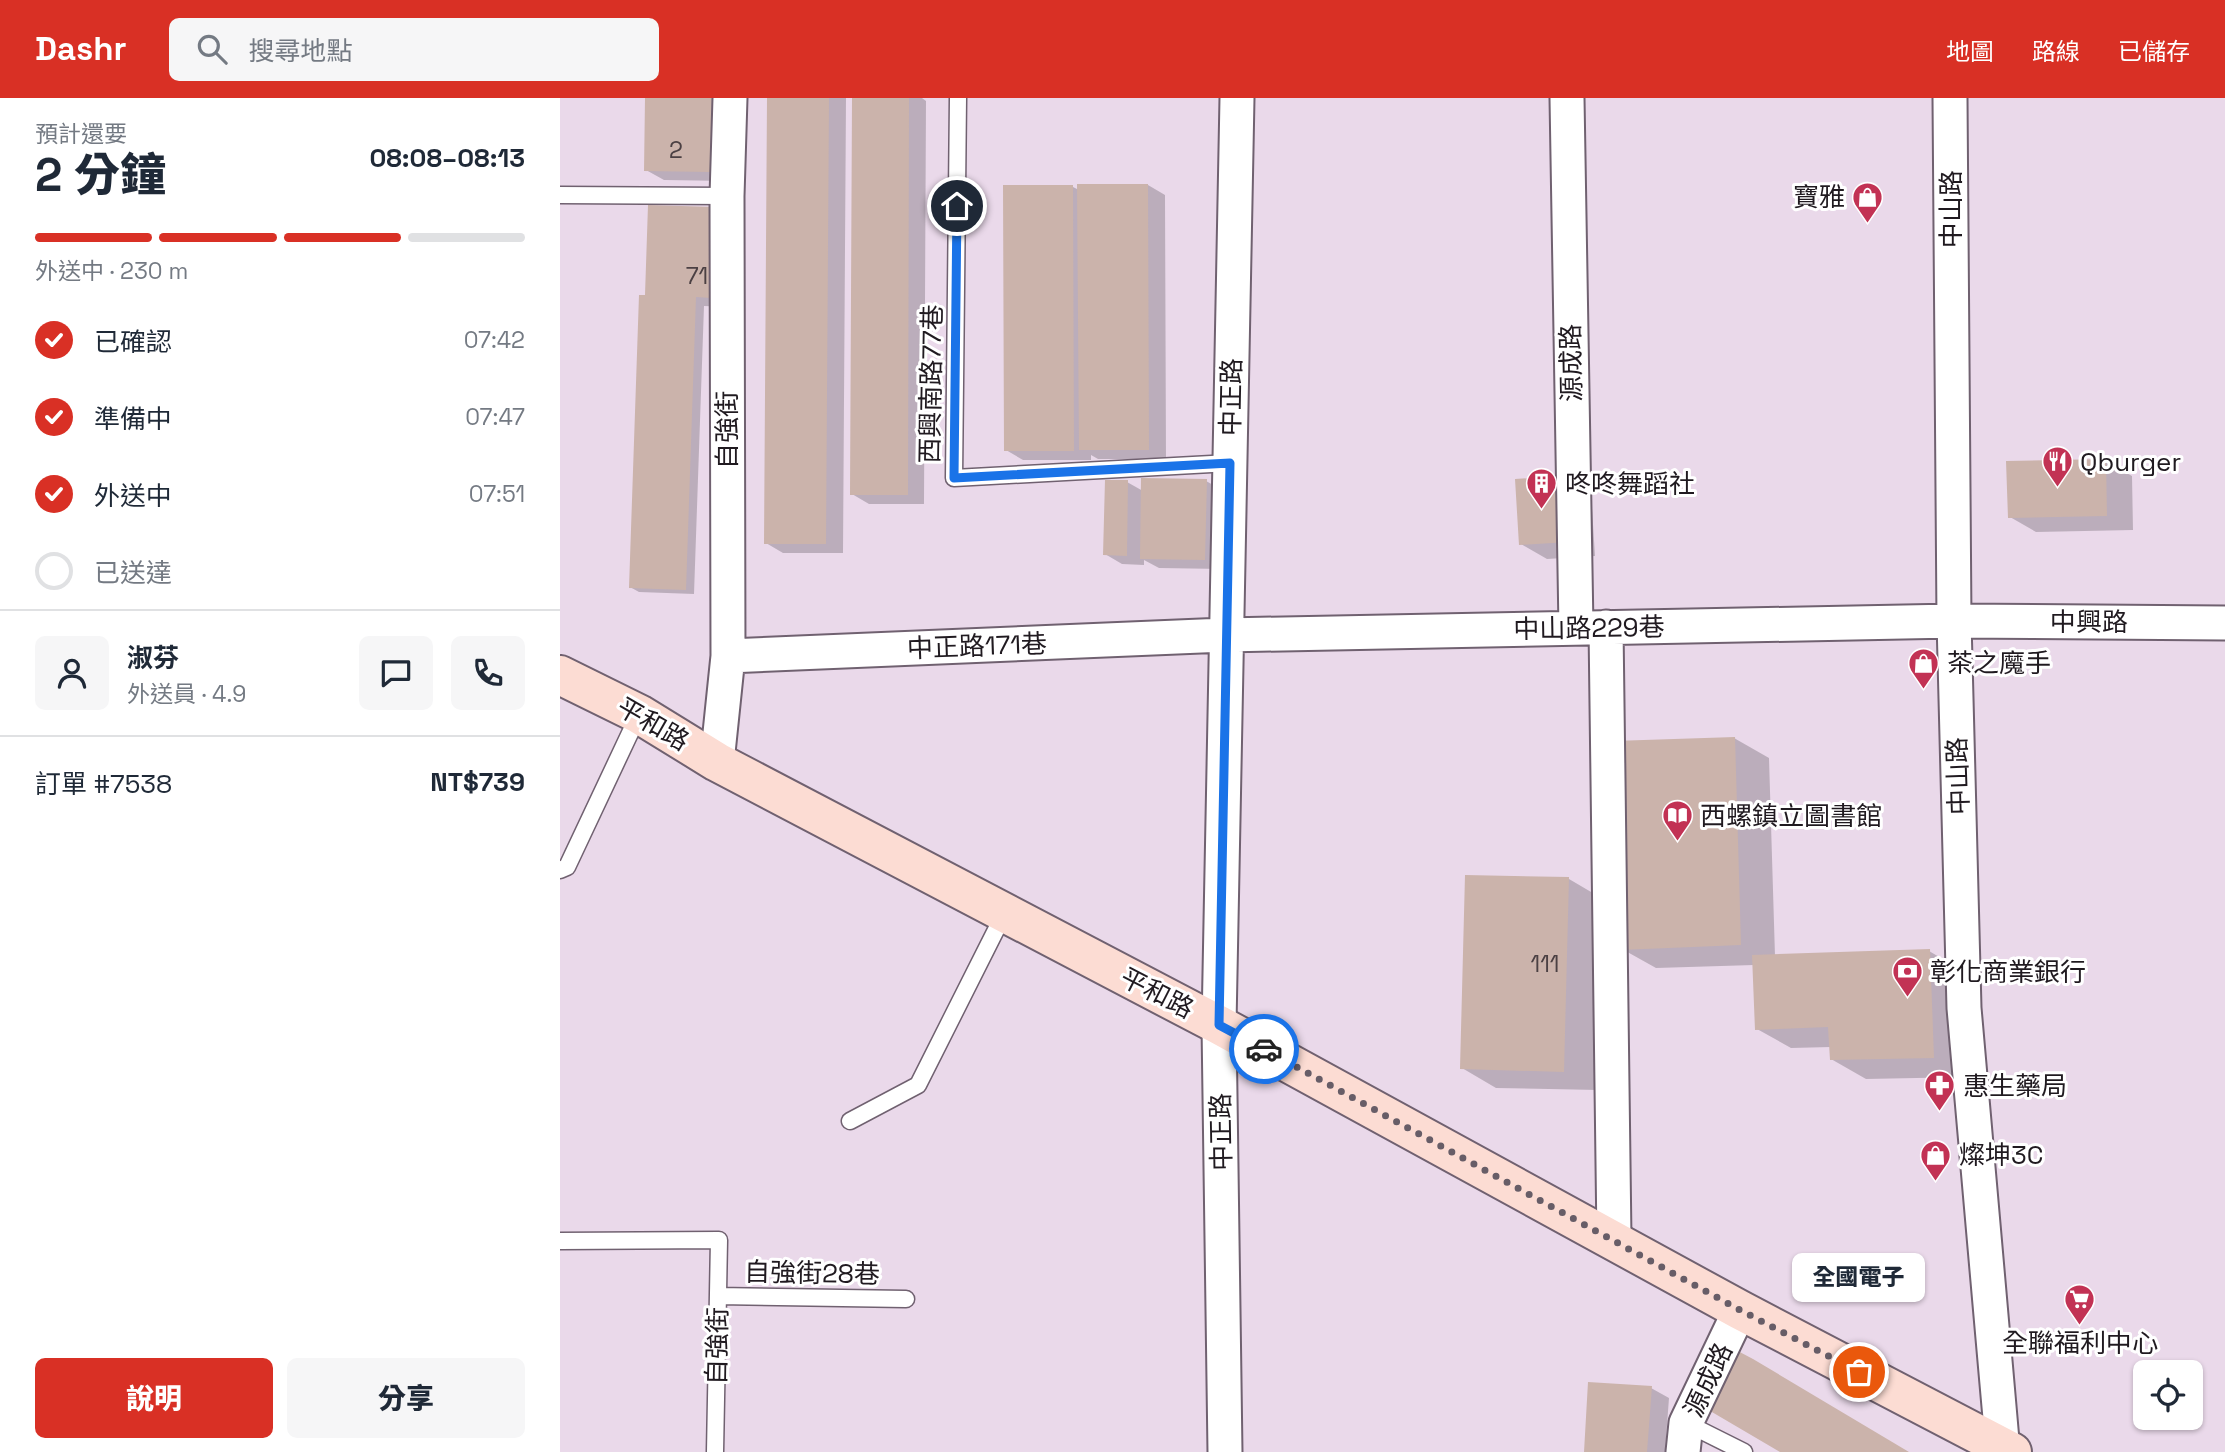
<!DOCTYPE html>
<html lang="zh-TW">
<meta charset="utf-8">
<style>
:root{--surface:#fff;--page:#f6f6f7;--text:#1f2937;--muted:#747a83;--line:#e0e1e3;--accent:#d93025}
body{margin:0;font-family:"Space Grotesk","Noto Sans TC",sans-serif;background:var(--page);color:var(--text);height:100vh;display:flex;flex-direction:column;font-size:26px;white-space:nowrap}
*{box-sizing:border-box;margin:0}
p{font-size:23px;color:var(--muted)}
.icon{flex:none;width:38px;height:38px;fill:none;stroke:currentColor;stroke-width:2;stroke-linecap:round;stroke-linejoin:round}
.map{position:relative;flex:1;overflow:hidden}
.side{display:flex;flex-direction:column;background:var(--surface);width:560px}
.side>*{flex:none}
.fabs{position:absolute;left:1573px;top:1262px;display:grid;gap:14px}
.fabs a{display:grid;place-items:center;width:70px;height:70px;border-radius:10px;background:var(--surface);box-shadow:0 2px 5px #0004;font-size:35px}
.pin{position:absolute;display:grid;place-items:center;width:60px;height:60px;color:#fff;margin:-30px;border:4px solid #fff;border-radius:50%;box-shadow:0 2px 7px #0007}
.courier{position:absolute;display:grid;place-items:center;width:70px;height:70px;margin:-35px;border:5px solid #1a73e8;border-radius:50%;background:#fff;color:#222;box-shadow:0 2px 9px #0007}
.bubble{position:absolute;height:49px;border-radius:10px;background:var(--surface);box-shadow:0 2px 5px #0004;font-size:23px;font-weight:800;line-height:49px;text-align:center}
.head em{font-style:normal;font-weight:800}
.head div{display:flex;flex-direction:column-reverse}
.head{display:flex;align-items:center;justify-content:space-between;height:119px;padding:0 35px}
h1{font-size:46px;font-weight:800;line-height:52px}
.bar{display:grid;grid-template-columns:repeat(4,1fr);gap:10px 7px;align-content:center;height:84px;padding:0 35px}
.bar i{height:9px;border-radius:5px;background:var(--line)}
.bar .on{background:var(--accent)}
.bar p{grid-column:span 4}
.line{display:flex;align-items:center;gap:18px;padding:0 35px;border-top:2px solid var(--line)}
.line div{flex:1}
.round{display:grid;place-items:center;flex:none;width:74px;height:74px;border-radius:10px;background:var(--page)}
ol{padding:0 35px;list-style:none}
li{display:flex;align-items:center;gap:21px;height:77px}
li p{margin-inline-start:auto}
li .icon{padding:7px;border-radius:50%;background:var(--accent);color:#fff;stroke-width:4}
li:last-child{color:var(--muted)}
li i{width:38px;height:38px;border:4px solid var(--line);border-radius:50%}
.primary-button{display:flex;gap:14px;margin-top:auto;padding:14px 35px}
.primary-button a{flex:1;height:80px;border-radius:10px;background:var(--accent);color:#fff;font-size:28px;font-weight:800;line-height:80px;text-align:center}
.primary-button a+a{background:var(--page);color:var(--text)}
header{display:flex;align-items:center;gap:42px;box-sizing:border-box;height:98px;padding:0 35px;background:var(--accent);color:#fff}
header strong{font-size:33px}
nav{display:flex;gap:38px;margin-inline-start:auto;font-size:24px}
.search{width:490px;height:63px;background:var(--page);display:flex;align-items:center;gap:18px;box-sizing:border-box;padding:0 24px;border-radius:10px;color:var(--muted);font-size:26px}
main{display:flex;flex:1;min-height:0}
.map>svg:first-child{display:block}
</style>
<header>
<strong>Dashr</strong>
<div class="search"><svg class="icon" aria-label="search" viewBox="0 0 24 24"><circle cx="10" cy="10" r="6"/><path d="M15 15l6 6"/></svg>搜尋地點</div>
<nav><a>地圖</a><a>路線</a><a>已儲存</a></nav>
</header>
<main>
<section class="side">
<div class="head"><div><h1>2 分鐘</h1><p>預計還要</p></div><em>08:08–08:13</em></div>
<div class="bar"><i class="on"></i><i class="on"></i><i class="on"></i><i></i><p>外送中 · 230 m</p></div>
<ol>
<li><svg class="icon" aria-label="check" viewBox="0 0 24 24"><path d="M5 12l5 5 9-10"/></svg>已確認<p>07:42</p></li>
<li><svg class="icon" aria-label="check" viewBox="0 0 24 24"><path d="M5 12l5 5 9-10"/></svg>準備中<p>07:47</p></li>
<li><svg class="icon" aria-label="check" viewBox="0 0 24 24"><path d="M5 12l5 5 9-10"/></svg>外送中<p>07:51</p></li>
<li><i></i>已送達</li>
</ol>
<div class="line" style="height:126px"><a class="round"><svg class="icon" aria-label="person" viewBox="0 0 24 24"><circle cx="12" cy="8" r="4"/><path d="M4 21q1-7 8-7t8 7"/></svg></a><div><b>淑芬</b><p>外送員 · 4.9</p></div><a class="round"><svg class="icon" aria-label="chat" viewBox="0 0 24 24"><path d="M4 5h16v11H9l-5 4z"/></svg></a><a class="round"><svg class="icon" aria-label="phone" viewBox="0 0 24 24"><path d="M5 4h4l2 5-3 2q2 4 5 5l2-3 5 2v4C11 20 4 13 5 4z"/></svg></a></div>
<div class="line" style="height:91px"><div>訂單 #7538</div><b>NT$739</b></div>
<div class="primary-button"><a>說明</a><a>分享</a></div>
</section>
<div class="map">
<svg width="1665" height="1354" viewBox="0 0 1665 1354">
<rect width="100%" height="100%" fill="#ead9ea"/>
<path fill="#0003" d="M 87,0 L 169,0 L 168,83 L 104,82 L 86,72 Z
M 209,0 L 286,0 L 283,455 L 223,455 L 206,445 Z
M 293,0 L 362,0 L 366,3 L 364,406 L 309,406 L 292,396 Z
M 588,87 L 605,97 L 606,361 L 538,361 L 531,357 L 531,362 L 463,362 L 446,352 L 445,89 L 513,89 L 519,92 Z
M 89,109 L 168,209 L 144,208 L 134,496 L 79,494 L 70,489 L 87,199 Z
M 1545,363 L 1572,378 L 1573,432 L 1476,434 L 1450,419 Z
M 1004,380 L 1031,395 L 1035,458 L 987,461 L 961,446 Z
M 646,383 L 664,393 L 662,471 L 599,470 L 584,462 L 584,467 L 562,466 L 545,456 L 567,384 L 583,393 Z
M 1174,640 L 1209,660 L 1215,858 L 1369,853 L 1403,873 L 1407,979 L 1306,981 L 1271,961 L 1271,949 L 1231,950 L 1197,931 L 1194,867 L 1096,870 L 1062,851 Z
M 907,779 L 1009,781 L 1043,801 L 1038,992 L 936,990 L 902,970 Z
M 1091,1290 L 1109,1300 L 1105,1354 L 1025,1354 Z"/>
<path fill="#cbb3ab" d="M 85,0 L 152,0 L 151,74 L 84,73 Z
M 207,0 L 269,0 L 266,446 L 204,446 Z
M 292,0 L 349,0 L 348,397 L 290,397 Z
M 517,86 L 588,86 L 589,352 L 519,352 Z
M 443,87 L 513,87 L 514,353 L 444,353 Z
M 88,107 L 155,109 L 151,200 L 136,199 L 126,492 L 69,490 L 79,197 L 85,197 Z
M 1546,361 L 1547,418 L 1448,420 L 1446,363 Z
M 1005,378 L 1009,444 L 959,447 L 955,381 Z
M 581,380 L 647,381 L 645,462 L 580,461 Z
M 545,382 L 568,382 L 567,458 L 543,457 Z
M 1175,639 L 1181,847 L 1060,852 L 1053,643 Z
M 905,777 L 1009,779 L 1004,974 L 900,971 Z
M 1370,851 L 1374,960 L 1270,962 L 1268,929 L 1195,932 L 1192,857 Z
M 1174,1251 L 1193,1261 L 1349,1354 L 1220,1354 L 1140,1307 Z
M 1028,1284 L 1092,1288 L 1087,1354 L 1024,1354 Z"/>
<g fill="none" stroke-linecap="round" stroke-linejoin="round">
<defs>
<path id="service" d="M 398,0 L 394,380 L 670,365
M 0,97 L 167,98
M 0,772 L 7,769 L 79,616
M 290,1023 L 358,987 L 444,816
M 0,1143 L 159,1142 L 155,1354
M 158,1198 L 346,1201
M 1126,1325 L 1184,1354"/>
<path id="minor" d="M 1007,0 L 1016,530
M 1390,0 L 1394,523 L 1404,910 L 1443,1354
M 1046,529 L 1054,1141
M 168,558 L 665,537 L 1394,523 L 1665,525
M 157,664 L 168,558 L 167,98 L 170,0
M 665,1354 L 659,927 L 677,0
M 1123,1354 L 1126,1325 L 1180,1212"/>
<path id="secondary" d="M 0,577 L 79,616 L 157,664 L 659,927 L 1180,1212 L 1452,1354"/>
</defs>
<use href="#service" stroke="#706170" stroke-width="19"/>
<use href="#minor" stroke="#706170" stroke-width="37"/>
<use href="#secondary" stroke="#706170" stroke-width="42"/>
<use href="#service" stroke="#fff" stroke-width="16"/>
<use href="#minor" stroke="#fff" stroke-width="33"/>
<use href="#secondary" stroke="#fcdcd3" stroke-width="38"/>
</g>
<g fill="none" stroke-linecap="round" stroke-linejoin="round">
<path stroke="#675d67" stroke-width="7" stroke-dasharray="0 12.6" d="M 704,951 L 1180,1212 L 1299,1274"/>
<path stroke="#1a73e8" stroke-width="9" d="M 397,108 L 394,380 L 670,365 L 659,927 L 704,951"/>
</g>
<defs>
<symbol id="shop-pin" viewBox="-11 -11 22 30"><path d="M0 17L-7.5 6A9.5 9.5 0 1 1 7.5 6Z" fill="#c23254" stroke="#fff"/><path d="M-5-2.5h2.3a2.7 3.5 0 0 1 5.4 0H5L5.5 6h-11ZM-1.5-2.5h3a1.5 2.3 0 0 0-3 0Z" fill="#fff"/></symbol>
<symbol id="restaurant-pin" viewBox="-11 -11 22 30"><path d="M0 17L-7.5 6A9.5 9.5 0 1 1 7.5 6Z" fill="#c23254" stroke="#fff"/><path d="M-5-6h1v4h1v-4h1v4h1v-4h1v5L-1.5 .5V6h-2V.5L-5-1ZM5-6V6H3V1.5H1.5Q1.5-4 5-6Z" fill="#fff"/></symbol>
<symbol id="building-pin" viewBox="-11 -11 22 30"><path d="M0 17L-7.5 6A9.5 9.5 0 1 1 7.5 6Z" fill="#c23254" stroke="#fff"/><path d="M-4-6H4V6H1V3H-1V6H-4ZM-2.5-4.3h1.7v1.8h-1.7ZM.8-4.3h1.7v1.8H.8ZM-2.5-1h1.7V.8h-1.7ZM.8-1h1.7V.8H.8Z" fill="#fff"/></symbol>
<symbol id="library-pin" viewBox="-11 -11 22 30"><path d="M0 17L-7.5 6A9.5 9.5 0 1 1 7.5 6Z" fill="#c23254" stroke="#fff"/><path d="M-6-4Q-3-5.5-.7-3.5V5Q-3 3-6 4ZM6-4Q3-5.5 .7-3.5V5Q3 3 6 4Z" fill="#fff"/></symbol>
<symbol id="bank-pin" viewBox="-11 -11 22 30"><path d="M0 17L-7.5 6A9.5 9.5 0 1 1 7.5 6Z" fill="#c23254" stroke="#fff"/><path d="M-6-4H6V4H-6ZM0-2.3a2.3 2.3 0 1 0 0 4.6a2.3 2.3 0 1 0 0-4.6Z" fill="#fff"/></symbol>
<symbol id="pharmacy-pin" viewBox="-11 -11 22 30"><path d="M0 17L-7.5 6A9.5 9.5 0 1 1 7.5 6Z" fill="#c23254" stroke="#fff"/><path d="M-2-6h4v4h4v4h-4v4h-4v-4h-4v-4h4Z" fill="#fff"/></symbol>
<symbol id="supermarket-pin" viewBox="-11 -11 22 30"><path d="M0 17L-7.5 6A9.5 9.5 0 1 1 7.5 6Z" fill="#c23254" stroke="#fff"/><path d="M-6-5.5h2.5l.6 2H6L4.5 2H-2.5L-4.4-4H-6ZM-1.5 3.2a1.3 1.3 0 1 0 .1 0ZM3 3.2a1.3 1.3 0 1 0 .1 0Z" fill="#fff"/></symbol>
</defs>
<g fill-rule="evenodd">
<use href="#shop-pin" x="1290" y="82" width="35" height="47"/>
<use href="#restaurant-pin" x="1480" y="346" width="35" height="47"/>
<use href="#building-pin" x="964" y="368" width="35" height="47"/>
<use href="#shop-pin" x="1346" y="548" width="35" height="47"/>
<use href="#library-pin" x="1100" y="700" width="35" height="47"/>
<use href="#bank-pin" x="1330" y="856" width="35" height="47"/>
<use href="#pharmacy-pin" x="1362" y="970" width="35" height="47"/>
<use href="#shop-pin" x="1358" y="1040" width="35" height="47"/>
<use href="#supermarket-pin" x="1502" y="1184" width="35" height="47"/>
</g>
<g text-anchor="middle" stroke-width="6" stroke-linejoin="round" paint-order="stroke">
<g font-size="23" fill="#4b4043">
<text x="116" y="60">2</text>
<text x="137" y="186">71</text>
<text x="985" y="874">111</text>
</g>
<g font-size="26" fill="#201a20" stroke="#fff" text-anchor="start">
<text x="1285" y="108" text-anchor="end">寶雅</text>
<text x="1520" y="373">Qburger</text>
<text x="1005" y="395">咚咚舞蹈社</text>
<text x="1387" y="574">茶之魔手</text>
<text x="1140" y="727">西螺鎮立圖書館</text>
<text x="1370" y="883">彰化商業銀行</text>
<text x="1403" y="997">惠生藥局</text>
<text x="1399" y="1066">燦坤3C</text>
<text x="1520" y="1254" text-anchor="middle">全聯福利中心</text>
</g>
<g font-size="26" fill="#201a20" stroke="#fff">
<text transform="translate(1391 111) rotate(-90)" y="9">中山路</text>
<text transform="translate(1011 265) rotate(-91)" y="9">源成路</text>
<text transform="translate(371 286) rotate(-89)" y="9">西興南路77巷</text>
<text transform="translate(671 299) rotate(-89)" y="9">中正路</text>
<text transform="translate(167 332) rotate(-90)" y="9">自強街</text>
<text x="1529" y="533">中興路</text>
<text transform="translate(1029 530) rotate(-1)" y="9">中山路229巷</text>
<text transform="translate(417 548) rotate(-2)" y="9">中正路171巷</text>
<text transform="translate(93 626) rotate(30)" y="9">平和路</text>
<text transform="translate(1398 678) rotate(-92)" y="9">中山路</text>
<text transform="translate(597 895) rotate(27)" y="9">平和路</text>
<text transform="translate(661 1034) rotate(-91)" y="9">中正路</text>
<text transform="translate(252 1175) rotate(1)" y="9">自強街28巷</text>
<text transform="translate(157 1248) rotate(-89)" y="9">自強街</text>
<text transform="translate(1148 1282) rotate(-65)" y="9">源成路</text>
</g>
</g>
</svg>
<div class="fabs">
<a><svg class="icon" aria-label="locate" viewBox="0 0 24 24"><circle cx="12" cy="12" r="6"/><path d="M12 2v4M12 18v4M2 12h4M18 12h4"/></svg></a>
</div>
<div class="pin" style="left:1299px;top:1274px;background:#ea580c"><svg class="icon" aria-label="bag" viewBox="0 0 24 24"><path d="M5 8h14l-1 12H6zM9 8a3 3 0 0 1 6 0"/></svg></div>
<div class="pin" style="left:397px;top:108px;background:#1f2937"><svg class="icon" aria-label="home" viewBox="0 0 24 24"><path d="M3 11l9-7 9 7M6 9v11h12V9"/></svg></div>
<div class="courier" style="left:704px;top:951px"><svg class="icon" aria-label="car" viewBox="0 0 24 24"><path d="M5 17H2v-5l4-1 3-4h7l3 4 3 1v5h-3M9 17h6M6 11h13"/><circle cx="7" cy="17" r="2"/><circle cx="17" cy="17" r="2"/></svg></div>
<div class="bubble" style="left:1232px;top:1155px;width:133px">全國電子</div>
</div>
</main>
